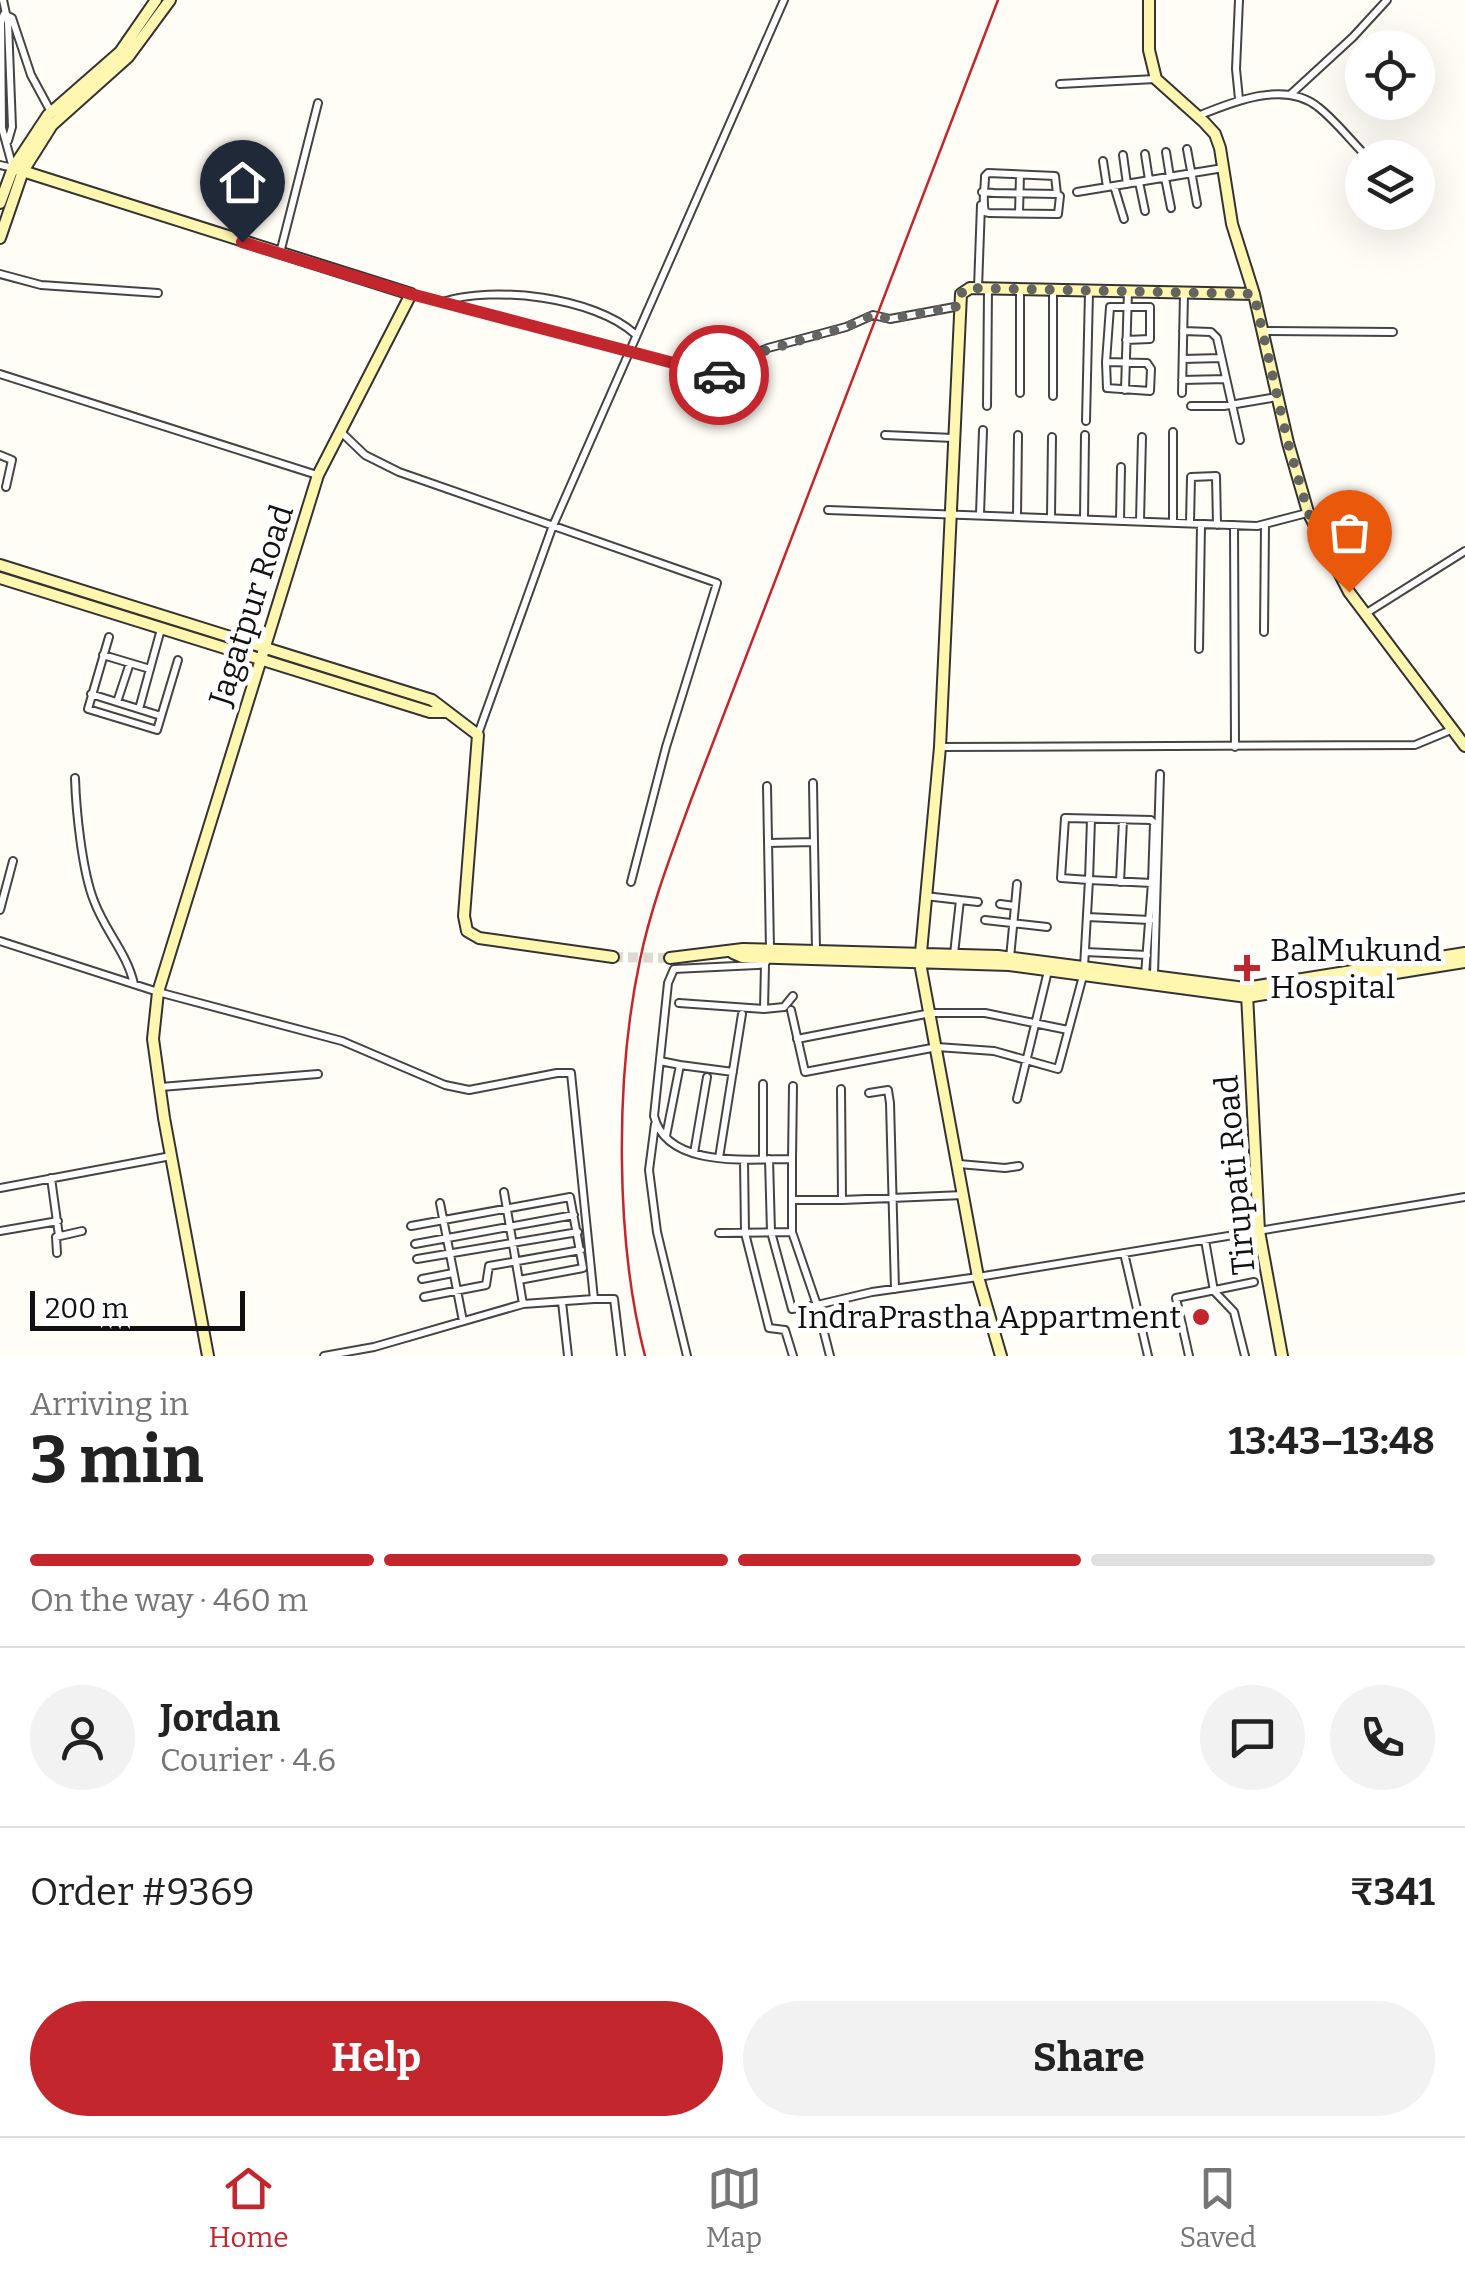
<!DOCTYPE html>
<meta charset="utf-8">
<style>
:root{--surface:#fff;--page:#f2f2f2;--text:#222;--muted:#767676;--line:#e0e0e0;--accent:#c4262e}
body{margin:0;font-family:Bitter,serif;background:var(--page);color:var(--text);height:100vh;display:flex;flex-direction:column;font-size:38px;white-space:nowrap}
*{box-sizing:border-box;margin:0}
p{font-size:32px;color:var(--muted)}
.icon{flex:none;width:55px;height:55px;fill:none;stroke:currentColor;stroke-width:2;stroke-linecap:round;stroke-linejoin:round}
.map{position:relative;height:1356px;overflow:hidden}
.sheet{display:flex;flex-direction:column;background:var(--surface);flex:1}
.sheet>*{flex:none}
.fabs{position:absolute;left:1345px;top:30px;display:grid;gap:20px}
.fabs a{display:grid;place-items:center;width:90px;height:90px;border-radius:50%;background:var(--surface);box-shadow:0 10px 40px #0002;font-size:50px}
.scale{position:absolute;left:30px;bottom:25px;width:215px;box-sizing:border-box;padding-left:10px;border:5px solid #111;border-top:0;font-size:28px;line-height:35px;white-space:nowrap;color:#111;-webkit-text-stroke:8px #fff;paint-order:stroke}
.pin{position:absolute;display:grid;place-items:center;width:85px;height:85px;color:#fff;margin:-102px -42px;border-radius:50% 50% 50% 0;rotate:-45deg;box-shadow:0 0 10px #0007}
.pin .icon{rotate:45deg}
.courier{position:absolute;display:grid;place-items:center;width:100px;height:100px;margin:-50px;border:8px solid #c4262e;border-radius:50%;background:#fff;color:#222;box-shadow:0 2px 12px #0007}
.headline em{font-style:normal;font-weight:700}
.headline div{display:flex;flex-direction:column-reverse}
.headline{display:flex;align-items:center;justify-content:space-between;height:170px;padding:0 30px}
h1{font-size:65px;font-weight:700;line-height:75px}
.bar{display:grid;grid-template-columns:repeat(4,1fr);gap:15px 10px;align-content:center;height:120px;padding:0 30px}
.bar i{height:12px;border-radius:8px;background:var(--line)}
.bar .current{background:var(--accent)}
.bar p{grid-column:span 4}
.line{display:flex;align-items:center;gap:25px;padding:0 30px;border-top:2px solid var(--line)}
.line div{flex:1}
.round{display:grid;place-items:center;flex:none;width:105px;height:105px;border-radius:52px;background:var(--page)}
.primary-button{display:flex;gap:20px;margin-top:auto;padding:20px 30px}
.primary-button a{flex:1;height:115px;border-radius:60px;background:var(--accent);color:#fff;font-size:40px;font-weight:700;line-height:115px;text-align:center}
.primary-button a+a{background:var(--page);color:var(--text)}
.tabs{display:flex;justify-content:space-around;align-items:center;height:140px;border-top:2px solid var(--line);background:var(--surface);font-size:28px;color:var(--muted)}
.tabs a{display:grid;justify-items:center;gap:5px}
.tabs .current{color:var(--accent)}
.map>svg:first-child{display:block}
</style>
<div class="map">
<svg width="1465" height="1356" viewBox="0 0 1465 1356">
<rect width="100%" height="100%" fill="#fffdf5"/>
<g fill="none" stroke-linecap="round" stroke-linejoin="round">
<path stroke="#dbdad3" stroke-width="10" stroke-dasharray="10 5" stroke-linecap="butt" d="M 613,957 L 670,958"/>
<defs>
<path id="street" d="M 3,0 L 8,23 L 12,127 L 8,141
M 6,15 L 12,18 L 31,75 L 51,112
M 1060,84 L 1155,79
M 1291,94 L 1353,37 L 1387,0
M 1239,99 L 1236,69 L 1239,0
M 1198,116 C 1232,102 1285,80 1318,107 C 1336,121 1351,141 1368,158
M 1187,149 L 1197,204
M 1166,152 L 1170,177
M 1145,154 L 1149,180
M 1123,155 L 1127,184
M 1103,161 L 1107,187
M 0,165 L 13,168 L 2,128 L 1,21 L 4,14
M 1165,178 L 1171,208
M 1139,182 L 1145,211
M 1114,186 L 1124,219
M 982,192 L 994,193 L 1057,194 L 1060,196 L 1058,214 L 989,213 L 985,212 C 982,200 985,188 985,176 L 988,173 L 1055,176 L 1057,194
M 1077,192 L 1223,168
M 1019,213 L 1020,175
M 280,253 L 318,103
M 0,274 L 41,285 L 158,293
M 978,288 L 981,205
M 411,294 L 724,376 L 754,354 L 768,348 L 846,327 L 873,315 L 890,319 L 960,306
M 442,302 C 494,285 594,297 635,334
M 1183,331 L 1211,332 L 1217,338 L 1240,440
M 1263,331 L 1393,332
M 1183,359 L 1221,358
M 1106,362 L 1107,388 L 1150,391 L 1151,369 L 1147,363 L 1106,362 L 1110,307 L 1150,307 L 1150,339 L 1126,340
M 0,374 L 317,475
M 1182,380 L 1226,379
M 1125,390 L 1128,292
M 1020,393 L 1020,290
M 1182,393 L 1184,293
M 1053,396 L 1053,291
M 987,406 L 988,289
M 1191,406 L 1224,406 L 1277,397
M 1086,421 L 1089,292
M 341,432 L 365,455 L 399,472 L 717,583 L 666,747 L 631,882
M 1173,432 L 1173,523
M 885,435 L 953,438
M 0,455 L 12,460 L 6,487
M 828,510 L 1257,526 L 1307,513
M 980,514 L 983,430
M 1017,516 L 1018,435
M 1051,517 L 1052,437
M 1084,519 L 1085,435
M 1120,520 L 1121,467
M 1140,521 L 1142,437
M 1190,523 L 1191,477 L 1216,476 L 1217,525
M 1234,525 L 1235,747
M 1365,614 L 1465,551
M 1264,632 L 1265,524
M 109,637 L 88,709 L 157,730 L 178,660
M 1199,649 L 1201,524
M 103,655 L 150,669
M 91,694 L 161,716
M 117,702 L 130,663
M 139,709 L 161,629
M 478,734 L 552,528 L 784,0
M 940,747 L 1415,745 L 1451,730
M 75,778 C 76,810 82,871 94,901 C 105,931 127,953 134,984
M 767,786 L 770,949
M 1091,819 L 1089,880 L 1061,878 L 1065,818 L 1151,820 L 1154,823 L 1152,883
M 814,842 L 816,950
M 768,843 L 814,842 L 813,783
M 1120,882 L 1123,820
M 925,896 L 960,900 L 954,954
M 960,900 L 978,902
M 1000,904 L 1015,906 L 1010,958
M 1015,906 L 1017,884
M 0,910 L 13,861
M 1087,917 L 1150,920
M 985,920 L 1047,927
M 0,941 L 158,992 L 342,1041 L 445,1085 L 469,1090 L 557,1073 L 571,1073 L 594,1299 L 523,1304 L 374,1347 L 324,1356
M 1086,952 L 1147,955
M 769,957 L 765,964 L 757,965 L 674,969 L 668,983 L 654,1116 C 667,1169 750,1159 792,1159 L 792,1232 L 817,1305 L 872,1292 L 978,1277 L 1465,1197
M 1084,967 L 1089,880 L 1152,883 L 1145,975
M 1154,975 L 1160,774
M 679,1003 L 764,1009 L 765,964
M 764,1009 L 784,1007 L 793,996
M 791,1010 L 805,1072 L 937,1047 L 994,1051 L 1058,1069 L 1083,976
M 797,1039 L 931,1013 L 985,1013 L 1068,1030
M 660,1061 L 680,1065
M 763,1084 L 763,1159
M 161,1087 L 318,1074
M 841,1089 L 842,1200 L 964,1195
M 869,1093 L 888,1090 L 890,1103 L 895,1289
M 1017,1099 L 1048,971
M 655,1124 L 649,1170 L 657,1232 L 687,1356
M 666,1136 L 680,1065 L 733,1072
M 694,1153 L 707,1077
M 719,1158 L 742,1014
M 769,1159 L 771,1232 L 792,1309 L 817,1305 L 830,1356
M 792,1159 L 793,1086
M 744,1160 L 745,1233 L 769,1328 L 785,1330 L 793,1356
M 959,1164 L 1005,1168 L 1019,1166
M 51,1178 L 59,1236
M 0,1188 L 171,1156
M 504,1192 L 523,1304
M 792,1200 L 842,1200
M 440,1203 L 463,1321
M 411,1226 L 570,1197 L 583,1268 L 519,1280
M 0,1231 L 58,1221
M 719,1233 L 792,1232
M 1205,1240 L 1214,1291 L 1234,1312 L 1245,1356
M 415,1244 L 574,1215
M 57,1253 L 56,1237 L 82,1231
M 1124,1253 L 1148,1356
M 417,1259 L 578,1232
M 422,1279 L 453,1273
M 424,1297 L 486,1285 L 489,1266 L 581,1250
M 594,1299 L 614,1299 L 621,1356
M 562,1302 L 568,1356
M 1189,1356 L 1176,1298 L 1254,1282"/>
<path id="secondary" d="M 1149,0 L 1149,50 L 1156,79 L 1204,122 L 1215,134 L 1220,148 L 1232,224 L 1254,294 L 1288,443 L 1308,512 L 1349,592 L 1465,746
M 13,168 L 411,294 L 318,475 L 158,992 L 153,1039 L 164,1118 L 208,1356
M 0,203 L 13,168 L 48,115 L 120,52 L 156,0
M 0,238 L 23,171 L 52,125 L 128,57 L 170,0
M 0,565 L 432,700 L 478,735 L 464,916 L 467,931 L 479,938 L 613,957
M 0,578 L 430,712 L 445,712
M 733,953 L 742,957 L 1009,965 L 1247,997 L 1465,962
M 670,958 L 743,949 L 998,956 L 1245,988 L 1465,953
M 1247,994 L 1259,1231 L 1282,1356
M 1001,1356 L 978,1277 L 920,963 L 940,747 L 961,294 L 970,288 L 1254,294"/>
</defs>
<use href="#street" stroke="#444" stroke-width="10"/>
<use href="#secondary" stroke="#333" stroke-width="14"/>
<use href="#street" stroke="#fff" stroke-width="6"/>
<use href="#secondary" stroke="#fff6b0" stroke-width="10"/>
<path stroke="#c4262e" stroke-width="2.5" d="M 645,1356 C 615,1240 615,1077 640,960 C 651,906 672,852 691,800 L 998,0"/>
</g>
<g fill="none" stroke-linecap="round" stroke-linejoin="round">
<path stroke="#646461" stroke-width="10" stroke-dasharray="0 18" d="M 719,375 L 724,376 L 754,354 L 846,327 L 873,315 L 890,319 L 960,306 L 961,294 L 966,288 L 1254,294 L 1288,443 L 1308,512 L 1349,592"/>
<path stroke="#c4262e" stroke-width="12" d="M 242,242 L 411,294 L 719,375"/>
</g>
<g fill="#c4262e" stroke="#fff" stroke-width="4">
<path d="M1242 953h10v10h10v10h-10v10h-10v-10h-10v-10h10z"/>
<circle cx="1201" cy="1317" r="10"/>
</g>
<g text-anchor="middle" stroke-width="10" stroke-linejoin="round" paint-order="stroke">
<g font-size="32" fill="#111" stroke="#fff">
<text transform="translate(251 605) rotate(-72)" y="11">Jagatpur Road</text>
<text transform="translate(1235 1175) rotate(-95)" y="11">Tirupati Road</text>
</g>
<g font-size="32" fill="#111" stroke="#fff" text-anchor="start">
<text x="1270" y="961">BalMukund<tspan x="1270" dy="37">Hospital</tspan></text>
<text x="1181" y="1328" text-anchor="end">IndraPrastha Appartment</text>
</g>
</g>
</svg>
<div class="fabs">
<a><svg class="icon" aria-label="locate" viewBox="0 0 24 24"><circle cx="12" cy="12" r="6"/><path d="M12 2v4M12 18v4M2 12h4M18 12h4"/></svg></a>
<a><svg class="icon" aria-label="layers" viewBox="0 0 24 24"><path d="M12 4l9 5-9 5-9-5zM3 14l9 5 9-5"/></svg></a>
</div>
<div class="scale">200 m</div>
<div class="pin" style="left:1349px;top:592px;background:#ea580c"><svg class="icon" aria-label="bag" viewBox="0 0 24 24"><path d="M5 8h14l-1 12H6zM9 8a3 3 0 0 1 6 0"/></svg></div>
<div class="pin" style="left:242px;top:242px;background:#1f2937"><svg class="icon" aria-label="home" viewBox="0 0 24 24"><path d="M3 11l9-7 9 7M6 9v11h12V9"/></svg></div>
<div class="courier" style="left:719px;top:375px"><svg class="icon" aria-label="car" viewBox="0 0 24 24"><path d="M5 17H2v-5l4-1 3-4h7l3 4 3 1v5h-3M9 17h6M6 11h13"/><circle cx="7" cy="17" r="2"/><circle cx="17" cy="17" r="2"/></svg></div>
</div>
<section class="sheet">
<div class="headline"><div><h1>3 min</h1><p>Arriving in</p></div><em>13:43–13:48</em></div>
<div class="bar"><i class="current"></i><i class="current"></i><i class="current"></i><i></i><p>On the way · 460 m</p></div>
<div class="line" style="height:180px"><a class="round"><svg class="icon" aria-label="person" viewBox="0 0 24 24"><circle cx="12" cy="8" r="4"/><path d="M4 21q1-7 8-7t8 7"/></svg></a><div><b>Jordan</b><p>Courier · 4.6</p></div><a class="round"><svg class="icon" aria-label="chat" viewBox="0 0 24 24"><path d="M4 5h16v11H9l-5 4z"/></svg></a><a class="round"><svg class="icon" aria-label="phone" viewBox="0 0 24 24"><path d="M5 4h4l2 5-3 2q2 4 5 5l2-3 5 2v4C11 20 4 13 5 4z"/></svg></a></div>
<div class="line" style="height:130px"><div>Order #9369</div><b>₹341</b></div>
<div class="primary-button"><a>Help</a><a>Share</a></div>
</section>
<nav class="tabs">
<a class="current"><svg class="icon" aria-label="home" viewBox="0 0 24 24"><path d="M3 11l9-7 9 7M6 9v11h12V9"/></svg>Home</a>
<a><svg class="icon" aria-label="map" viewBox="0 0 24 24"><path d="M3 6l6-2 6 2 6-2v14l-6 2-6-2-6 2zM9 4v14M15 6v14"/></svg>Map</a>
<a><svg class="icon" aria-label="saved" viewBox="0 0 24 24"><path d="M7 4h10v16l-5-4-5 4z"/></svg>Saved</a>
</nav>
